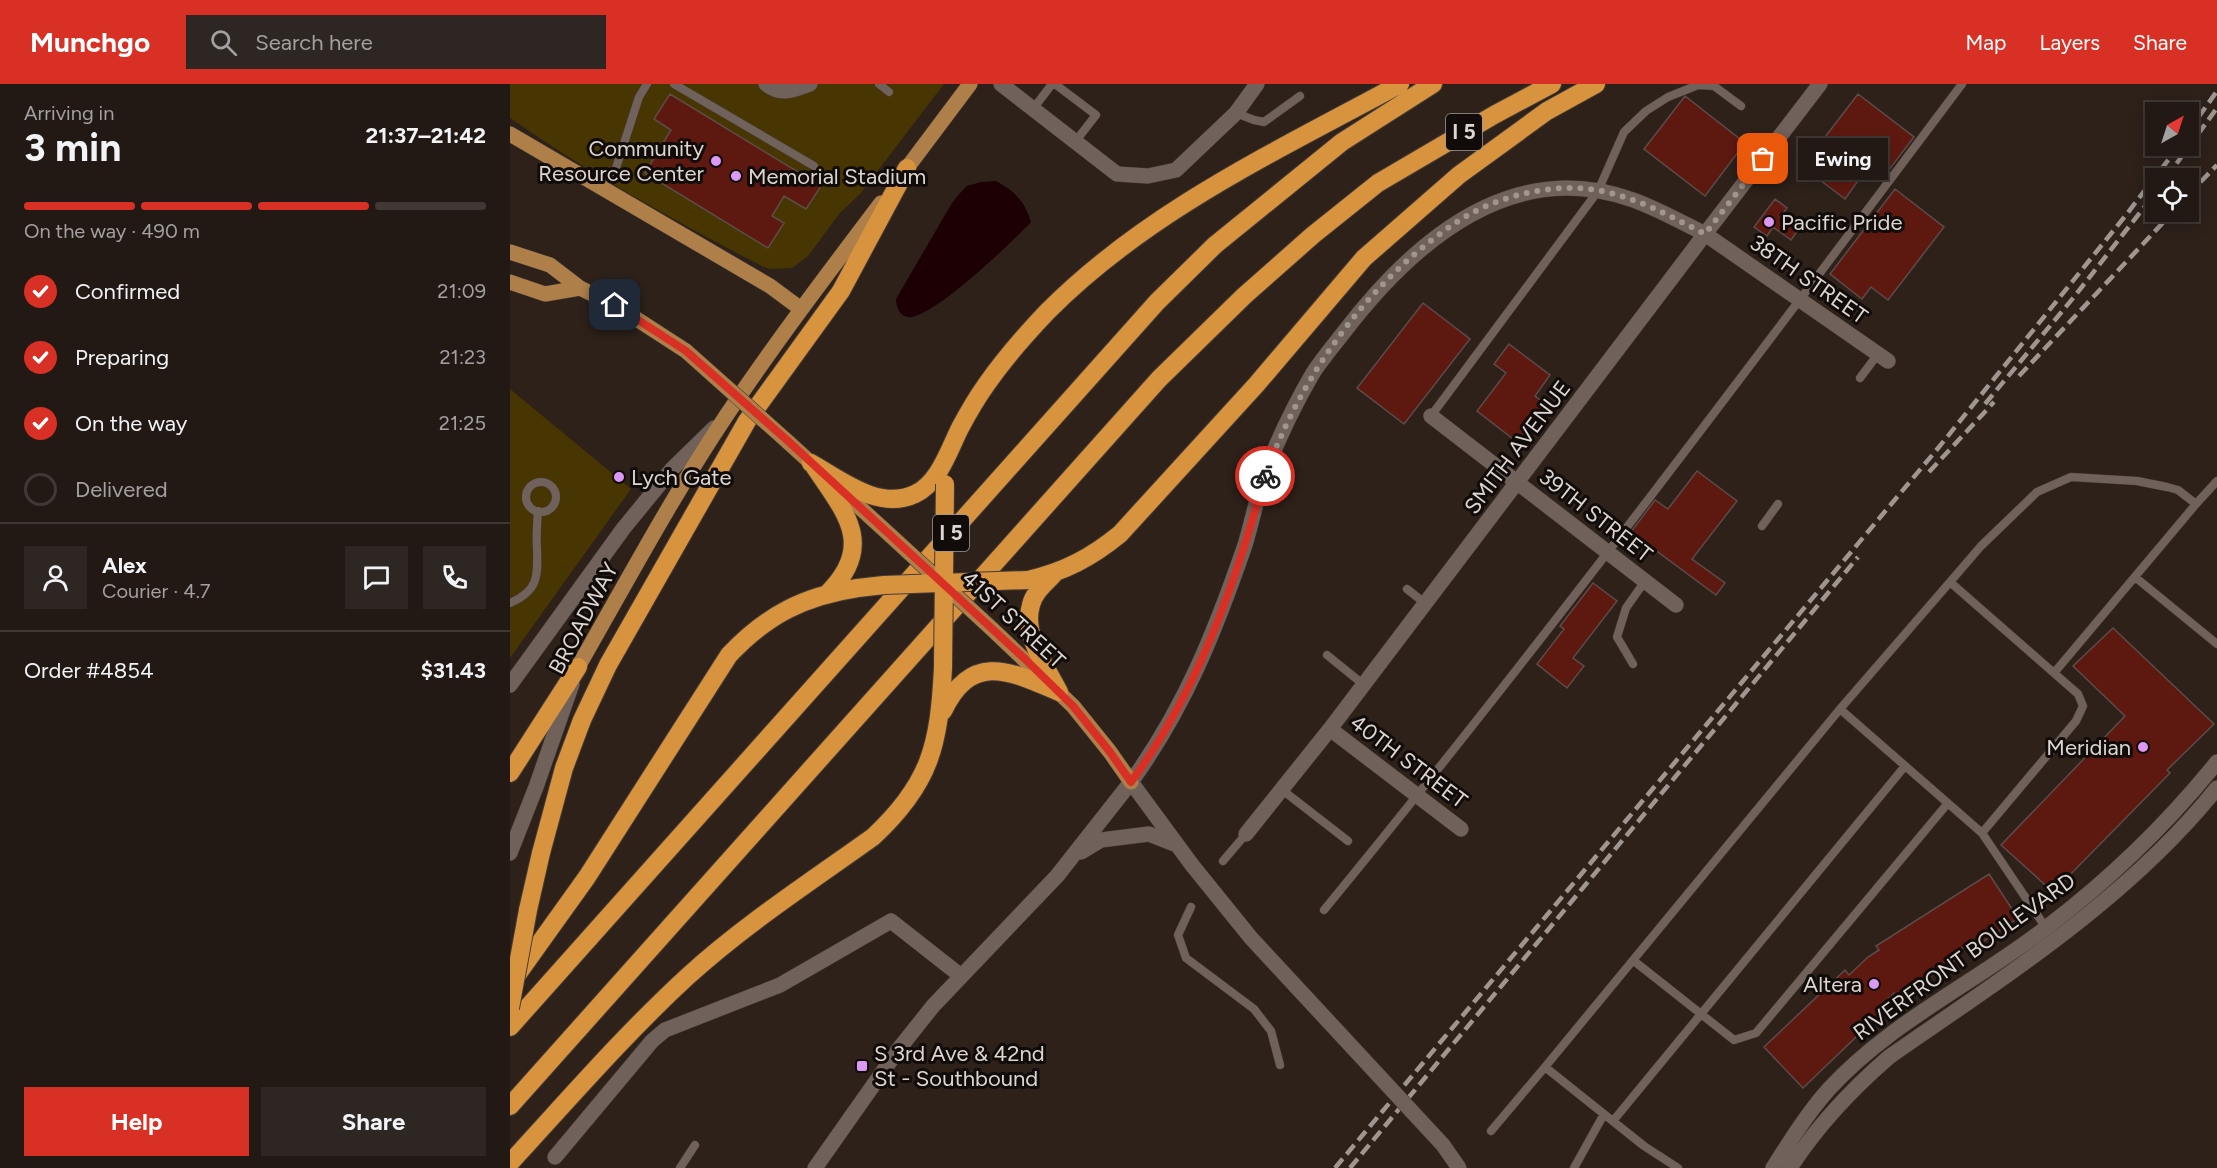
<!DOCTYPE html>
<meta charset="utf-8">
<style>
:root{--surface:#221914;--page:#2e2622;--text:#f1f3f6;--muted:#a2a0a0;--line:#3f3834;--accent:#d93025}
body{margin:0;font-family:Figtree,sans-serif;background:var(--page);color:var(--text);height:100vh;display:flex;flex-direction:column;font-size:22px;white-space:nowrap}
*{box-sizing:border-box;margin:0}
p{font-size:20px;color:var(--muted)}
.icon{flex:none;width:33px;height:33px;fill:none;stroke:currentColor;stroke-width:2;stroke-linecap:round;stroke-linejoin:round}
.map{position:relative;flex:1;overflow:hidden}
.panel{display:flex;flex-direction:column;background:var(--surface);width:510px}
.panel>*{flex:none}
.needle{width:39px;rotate:39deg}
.buttons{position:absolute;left:1635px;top:18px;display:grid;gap:12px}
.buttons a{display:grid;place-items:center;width:54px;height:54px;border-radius:0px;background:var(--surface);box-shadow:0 3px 15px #0003,0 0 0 2px var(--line);font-size:30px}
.pin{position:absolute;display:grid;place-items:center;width:51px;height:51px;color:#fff;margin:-26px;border-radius:12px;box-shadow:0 3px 9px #0006}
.courier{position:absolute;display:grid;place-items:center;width:60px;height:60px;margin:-30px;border:4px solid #d93025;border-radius:50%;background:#fff;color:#222;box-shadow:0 2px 8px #0007}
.bubble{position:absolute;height:42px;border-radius:0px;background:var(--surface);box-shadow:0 3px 15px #0003,0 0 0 2px var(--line);font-size:20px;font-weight:700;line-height:42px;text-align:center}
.headline em{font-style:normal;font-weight:700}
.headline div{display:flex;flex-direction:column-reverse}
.headline{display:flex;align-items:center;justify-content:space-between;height:102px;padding:0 24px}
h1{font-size:39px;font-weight:700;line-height:45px}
.bar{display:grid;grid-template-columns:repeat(4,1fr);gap:9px 6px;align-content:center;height:72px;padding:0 24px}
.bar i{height:8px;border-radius:4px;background:var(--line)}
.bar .active{background:var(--accent)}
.bar p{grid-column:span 4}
.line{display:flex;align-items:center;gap:15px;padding:0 24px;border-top:2px solid var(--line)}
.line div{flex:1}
.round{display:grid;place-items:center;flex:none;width:63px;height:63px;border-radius:0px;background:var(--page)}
ol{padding:0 24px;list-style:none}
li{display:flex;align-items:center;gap:18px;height:66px}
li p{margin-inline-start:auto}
li .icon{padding:6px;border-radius:50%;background:var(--accent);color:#fff;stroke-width:4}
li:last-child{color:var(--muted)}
li i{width:33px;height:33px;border:3px solid var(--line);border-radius:50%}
.action{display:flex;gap:12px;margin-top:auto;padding:12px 24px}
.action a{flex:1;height:69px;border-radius:0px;background:var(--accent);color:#fff;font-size:24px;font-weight:700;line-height:69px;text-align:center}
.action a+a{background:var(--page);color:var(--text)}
header{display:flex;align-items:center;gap:36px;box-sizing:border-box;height:84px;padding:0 30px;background:var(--accent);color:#fff}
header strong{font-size:28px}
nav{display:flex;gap:33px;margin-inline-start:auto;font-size:21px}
.search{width:420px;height:54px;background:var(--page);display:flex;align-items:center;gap:15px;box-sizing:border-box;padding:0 21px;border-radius:0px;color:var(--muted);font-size:22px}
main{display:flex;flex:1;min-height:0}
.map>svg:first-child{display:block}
</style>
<header>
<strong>Munchgo</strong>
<div class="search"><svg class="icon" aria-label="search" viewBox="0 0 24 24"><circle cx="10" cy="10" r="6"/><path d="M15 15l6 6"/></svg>Search here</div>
<nav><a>Map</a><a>Layers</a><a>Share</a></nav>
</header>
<main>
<section class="panel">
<div class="headline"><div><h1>3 min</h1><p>Arriving in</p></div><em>21:37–21:42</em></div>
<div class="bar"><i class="active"></i><i class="active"></i><i class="active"></i><i></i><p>On the way · 490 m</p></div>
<ol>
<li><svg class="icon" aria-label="check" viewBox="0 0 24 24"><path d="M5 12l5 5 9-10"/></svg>Confirmed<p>21:09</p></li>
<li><svg class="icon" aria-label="check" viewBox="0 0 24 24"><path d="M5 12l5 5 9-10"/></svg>Preparing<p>21:23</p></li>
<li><svg class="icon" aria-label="check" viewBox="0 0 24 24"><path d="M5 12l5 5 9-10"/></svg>On the way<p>21:25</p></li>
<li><i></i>Delivered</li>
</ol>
<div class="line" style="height:108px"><a class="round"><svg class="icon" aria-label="person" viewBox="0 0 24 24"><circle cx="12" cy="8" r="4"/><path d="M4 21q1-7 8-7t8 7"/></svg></a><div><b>Alex</b><p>Courier · 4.7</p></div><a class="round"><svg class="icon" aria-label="chat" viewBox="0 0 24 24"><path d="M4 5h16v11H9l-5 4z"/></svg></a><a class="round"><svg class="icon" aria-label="phone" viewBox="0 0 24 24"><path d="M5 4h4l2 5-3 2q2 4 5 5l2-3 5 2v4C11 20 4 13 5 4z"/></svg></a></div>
<div class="line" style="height:78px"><div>Order #4854</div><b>$31.43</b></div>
<div class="action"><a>Help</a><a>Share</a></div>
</section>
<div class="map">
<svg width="1707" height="1084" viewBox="0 0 1707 1084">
<rect width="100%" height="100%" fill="#2d211a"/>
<path fill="#483602" d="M 0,0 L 434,0 L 350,110 L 330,129 L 298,172 L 282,184 L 260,185 L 252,182 C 165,137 80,90 0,34 Z
M 0,305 L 121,405 L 0,574 Z"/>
<path fill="#1d0004" d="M 486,97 C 505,107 515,118 521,138 C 499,161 430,227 402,233 C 391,235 386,224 386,215 L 442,119 L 451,108 L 457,102 L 471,98 Z"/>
<path fill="#5d1910" stroke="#5c4c49" stroke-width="1.5" d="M 160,10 L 311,102 L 296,125 L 274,112 L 262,132 L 274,139 L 258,164 L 135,89 L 161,46 L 144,35 Z
M 1348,10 L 1404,53 L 1375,91 L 1360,80 L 1335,115 L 1289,80 L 1308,54 L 1312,57 Z
M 1175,12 L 1235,59 L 1195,112 L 1134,65 Z
M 1385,105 L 1434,143 L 1378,216 L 1361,203 L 1352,215 L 1320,190 Z
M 1265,115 L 1277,124 L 1270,133 L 1288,146 L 1281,156 L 1263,143 L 1257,152 L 1244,143 Z
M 913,219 L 960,255 L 894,340 L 847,304 Z
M 999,260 L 1040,291 L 1025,312 L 1036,320 L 1007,358 L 967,327 L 996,289 L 984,280 Z
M 1187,387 L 1227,417 L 1182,475 L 1215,499 L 1206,511 L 1121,448 L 1145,416 L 1158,425 Z
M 1083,499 L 1107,517 L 1063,574 L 1074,582 L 1057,604 L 1027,580 L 1054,545 L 1050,542 Z
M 1603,544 L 1704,640 L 1657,686 L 1660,689 L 1543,808 L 1491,761 L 1615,632 L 1563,582 Z
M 1479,790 L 1508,834 L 1462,865 L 1458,860 L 1441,872 L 1444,877 L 1389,913 L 1384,909 L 1367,927 L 1370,930 L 1293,1004 L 1254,963 L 1335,886 L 1339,891 L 1358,873 L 1369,866 L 1366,862 Z"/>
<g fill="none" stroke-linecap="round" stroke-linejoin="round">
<defs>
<path id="service" d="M 164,0 L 304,82
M 369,0 L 379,8
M 545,0 L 586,31 L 565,58
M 523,25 L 542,0
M 726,29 L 744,36 L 754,38 L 790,12
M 94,105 L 106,84 L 129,13 L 137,0
M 1350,294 L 1368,270
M 921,332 L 1088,107 L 1114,48 L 1136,27 L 1158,13 L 1188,1 L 1204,2 L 1231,22
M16 413a15 15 0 1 1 30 0a15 15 0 1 1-30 0Z
M 1686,420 L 1707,397
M 1252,442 L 1268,420
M 1625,493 L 1707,560
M 1440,498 L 1471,462 L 1527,408 L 1561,393 L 1627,397 L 1657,403 L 1668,406 L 1686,420 L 1544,589
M 897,505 L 916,520
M 0,519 C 28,507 28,493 27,465 C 26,453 27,440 28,427
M 817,571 L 854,601
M 1123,580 L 1107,553 L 1116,524 L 1135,497
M 1330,625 L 1440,498 L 1568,610 L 1573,622 L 1566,637 L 1472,749
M 771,705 L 838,757
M 713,777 L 736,750
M 681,823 L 668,851 L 676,874 L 744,925 L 761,947 L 770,981
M 814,826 C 1035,557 1243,278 1452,0
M 1124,877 L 1224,956 L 1246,949 L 1438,719
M 1103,1037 L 1395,682
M 981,1047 L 1035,983
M 170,1084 L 185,1061
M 1064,1084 L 1094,1030
M 1168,1084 L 1134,1062 L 1035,983 L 1330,625 L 1472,749 L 1536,844"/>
<path id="minor" d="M 256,0 C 271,12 284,6 300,0
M 491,0 L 607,90 L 638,92 L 666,86 L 726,29 L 747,0
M 921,332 L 1166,521
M 820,645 L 951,745
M 736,750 L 820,645 L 1195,150 L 1378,277
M 45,1073 L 142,957 L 155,946 L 270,901 L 381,837 L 451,892"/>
<path id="tertiary" d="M 0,601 L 113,445 L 162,385 L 204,344
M 621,698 C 675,623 705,548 735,461 C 743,435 748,406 758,381 C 771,349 786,318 803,289 C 812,275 824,261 834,248 C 887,179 962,105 1056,104 C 1111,104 1148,126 1195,150 L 1310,0
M 0,769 L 26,703 L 62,600
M 1263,1084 C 1280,1057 1297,1030 1318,1006 C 1380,938 1465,899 1537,843 C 1600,795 1657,740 1707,678
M 1280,1084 C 1307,1042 1341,1006 1379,973 C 1495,892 1617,816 1707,704"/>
<path id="secondary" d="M 571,768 L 591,756 L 639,750 L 667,761
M 305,1084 L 388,966 L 423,922 L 547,792 L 621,698 L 682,781"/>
<path id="primary" d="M 0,50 L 260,202 L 291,225
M 391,92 L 460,0
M 0,168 L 40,181 L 70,204 L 105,221 L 176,267
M 0,198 L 35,210 L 70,204
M 278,358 L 381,452
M 482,545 L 563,622 L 600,668 L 621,698
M 68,583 C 116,499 162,413 216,332 C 265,259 318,189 371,119"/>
<path id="motorway" d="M 301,379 C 331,396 369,427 405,410 C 429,399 439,366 450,344 C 458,329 466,315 476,301 C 494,275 515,251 537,228 C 637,127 767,67 890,0
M 304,382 C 335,428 366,461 318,509
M 543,491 C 535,500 524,508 521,521 C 512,550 536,583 549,608
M 518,496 C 554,488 582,473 610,450 L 746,301 L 854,174 L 949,91 L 1037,27 L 1086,0
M 433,627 C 462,567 500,587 549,608
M 0,689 L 68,583
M 18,826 L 31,769 L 54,684 L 72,636 L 98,581 L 237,337 L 331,207 L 397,84
M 4,895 L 77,793 L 219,571 C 257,531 294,512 348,504
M 0,943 L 647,218 L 705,161 L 832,58 L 923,0
M 0,1022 L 649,295 L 734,212 L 803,151 L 868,99 L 984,31 L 1042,0
M 0,1079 C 58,1016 114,951 177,893 C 234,841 300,798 363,753 C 421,699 429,661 433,584"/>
</defs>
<use href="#service" stroke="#453b36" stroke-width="9"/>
<use href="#minor" stroke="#453b36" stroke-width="16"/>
<use href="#tertiary" stroke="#453b36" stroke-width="16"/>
<use href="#secondary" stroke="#453b36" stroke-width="16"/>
<use href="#primary" stroke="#453b36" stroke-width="16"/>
<use href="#motorway" stroke="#453b36" stroke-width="20"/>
<use href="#service" stroke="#70625a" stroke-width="8"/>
<use href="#minor" stroke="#70625a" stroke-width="15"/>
<use href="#tertiary" stroke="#70625a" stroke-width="15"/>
<use href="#secondary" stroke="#70625a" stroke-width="15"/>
<use href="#primary" stroke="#ae7f49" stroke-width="15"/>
<use href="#motorway" stroke="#d8933e" stroke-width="18"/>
<path stroke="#9f9691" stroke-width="4.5" stroke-dasharray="12 6" stroke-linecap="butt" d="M 1678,48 L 1707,7
M 1656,94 L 1707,24
M 1678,111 L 1707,81
M 1509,292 L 1663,128
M 1475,320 L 1564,213 L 1646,108
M 1419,388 L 1484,318
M 825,1084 L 1429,363 L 1616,131 L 1669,62
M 840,1084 L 1348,473"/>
<defs>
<path id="secondary-bridge" d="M 682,781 L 741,854 L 933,1061 L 949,1084"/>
<path id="primary-bridge" d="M 176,267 L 278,358
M 381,452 L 482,545"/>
<path id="motorway-bridge" d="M 348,504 L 374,501 L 518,496
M 433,584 L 435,400
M 0,924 L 18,826"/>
</defs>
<use href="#secondary-bridge" stroke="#453b36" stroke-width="16" stroke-linecap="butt"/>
<use href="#primary-bridge" stroke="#453b36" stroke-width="16" stroke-linecap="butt"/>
<use href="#motorway-bridge" stroke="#453b36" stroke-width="20" stroke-linecap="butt"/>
<use href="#secondary-bridge" stroke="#70625a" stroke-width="15"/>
<use href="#primary-bridge" stroke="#ae7f49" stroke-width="15"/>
<use href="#motorway-bridge" stroke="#d8933e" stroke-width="18"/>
</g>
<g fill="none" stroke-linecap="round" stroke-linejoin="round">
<path stroke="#9f9691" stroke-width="6" stroke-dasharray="0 10.8" d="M 755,392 C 759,378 766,364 772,350 C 809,268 871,188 947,138 C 978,117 1017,106 1054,104 C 1107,102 1150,127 1195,150 L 1253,75"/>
<path stroke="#d93025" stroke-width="8" d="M 105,221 L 176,267 L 278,357 L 515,575 L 563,622 L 600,668 L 621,698 C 688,607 725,501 755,392"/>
</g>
<g fill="#db99f5" stroke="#110c09" stroke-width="2">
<circle cx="206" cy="77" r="6"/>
<circle cx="226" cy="92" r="6"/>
<circle cx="1259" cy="138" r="6"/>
<circle cx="109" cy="393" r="6"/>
<circle cx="1633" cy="663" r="6"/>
<circle cx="1364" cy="900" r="6"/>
<rect x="346" y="976" width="12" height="12" rx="3"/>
</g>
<g text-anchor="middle" stroke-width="6" stroke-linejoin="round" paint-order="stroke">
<g fill="#110c09" stroke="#a09995" stroke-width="1.5">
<rect x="936" y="30" width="36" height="36" rx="4.5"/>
<rect x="423" y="431" width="36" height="36" rx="4.5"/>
</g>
<g font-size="21" font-weight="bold" fill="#ddd5d1">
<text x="954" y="55">I 5</text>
<text x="441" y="456">I 5</text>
</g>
<g font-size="22" fill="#ddd5d1" stroke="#110c09" text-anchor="start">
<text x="194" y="72" text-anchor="end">Community<tspan x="194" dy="25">Resource Center</tspan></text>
<text x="238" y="100">Memorial Stadium</text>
<text x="1271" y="146">Pacific Pride</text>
<text x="121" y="401">Lych Gate</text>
<text x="1621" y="671" text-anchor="end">Meridian</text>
<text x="1352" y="908" text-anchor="end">Altera</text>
<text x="364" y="977">S 3rd Ave &amp; 42nd<tspan x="364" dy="25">St - Southbound</tspan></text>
</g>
<g font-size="22" fill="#ddd5d1" stroke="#110c09">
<text transform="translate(1299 195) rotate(35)" y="8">38TH STREET</text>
<text transform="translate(1007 363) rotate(-53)" y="8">SMITH AVENUE</text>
<text transform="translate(1086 431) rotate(38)" y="8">39TH STREET</text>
<text transform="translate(73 534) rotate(-62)" y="8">BROADWAY</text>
<text transform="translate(504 535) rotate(43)" y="8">41ST STREET</text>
<text transform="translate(899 677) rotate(37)" y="8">40TH STREET</text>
<text transform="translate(1454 872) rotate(-36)" y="8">RIVERFRONT BOULEVARD</text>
</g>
</g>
</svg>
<div class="buttons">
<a><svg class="needle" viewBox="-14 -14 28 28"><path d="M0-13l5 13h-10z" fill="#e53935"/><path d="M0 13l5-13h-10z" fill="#a2a0a0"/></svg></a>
<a><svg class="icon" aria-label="locate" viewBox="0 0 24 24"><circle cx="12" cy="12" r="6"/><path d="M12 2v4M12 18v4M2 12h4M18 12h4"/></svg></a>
</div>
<div class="pin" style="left:1253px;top:75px;background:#ea580c"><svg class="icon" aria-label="bag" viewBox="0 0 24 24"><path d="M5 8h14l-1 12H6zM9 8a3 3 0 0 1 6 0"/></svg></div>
<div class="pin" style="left:105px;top:221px;background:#1f2937"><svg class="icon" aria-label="home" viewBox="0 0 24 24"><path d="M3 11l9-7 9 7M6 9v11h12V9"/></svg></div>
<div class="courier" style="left:755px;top:392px"><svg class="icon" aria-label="bike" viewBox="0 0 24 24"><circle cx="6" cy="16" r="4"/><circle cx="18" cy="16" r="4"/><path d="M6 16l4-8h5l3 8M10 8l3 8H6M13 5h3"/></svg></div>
<div class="bubble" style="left:1288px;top:54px;width:90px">Ewing</div>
</div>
</main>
